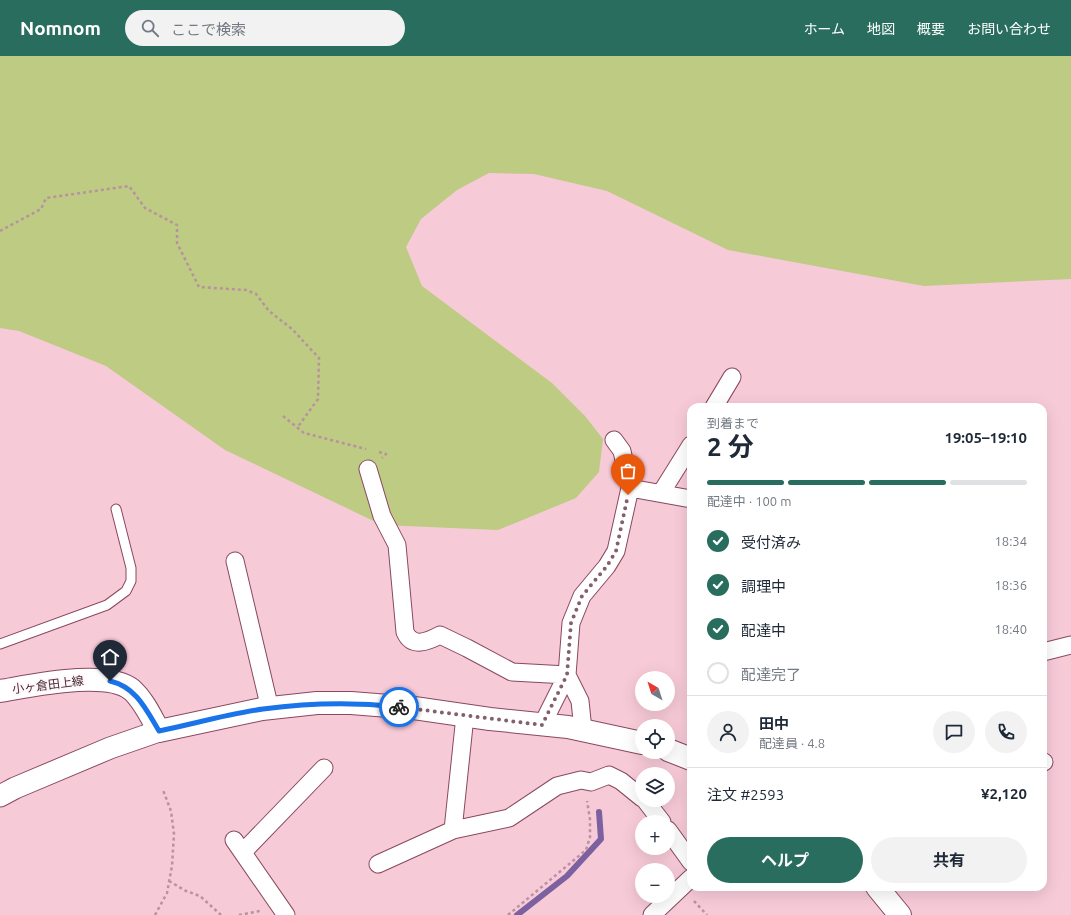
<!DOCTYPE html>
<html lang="ja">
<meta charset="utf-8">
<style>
:root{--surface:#fff;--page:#f2f2f3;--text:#1f2937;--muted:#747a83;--line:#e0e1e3;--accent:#296d5f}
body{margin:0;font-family:Ubuntu,"Noto Sans JP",sans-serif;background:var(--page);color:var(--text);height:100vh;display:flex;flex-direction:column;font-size:15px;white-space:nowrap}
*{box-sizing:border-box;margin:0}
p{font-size:13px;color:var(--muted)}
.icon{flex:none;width:22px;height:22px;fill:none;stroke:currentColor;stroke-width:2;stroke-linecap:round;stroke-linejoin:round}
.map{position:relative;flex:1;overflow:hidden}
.sheet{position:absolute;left:687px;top:347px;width:360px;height:488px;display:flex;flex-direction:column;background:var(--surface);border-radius:12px;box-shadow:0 4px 16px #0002}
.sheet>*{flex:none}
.needle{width:26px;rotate:321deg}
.buttons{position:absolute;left:635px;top:615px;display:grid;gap:8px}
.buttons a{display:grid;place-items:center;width:40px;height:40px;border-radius:50%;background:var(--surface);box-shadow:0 4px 16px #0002;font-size:20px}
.pin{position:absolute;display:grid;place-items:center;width:34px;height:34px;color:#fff;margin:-41px -17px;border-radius:50% 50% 50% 0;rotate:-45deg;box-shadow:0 0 4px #0007}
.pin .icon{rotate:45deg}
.courier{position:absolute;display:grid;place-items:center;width:40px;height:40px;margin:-20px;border:3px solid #1a73e8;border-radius:50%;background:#fff;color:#222;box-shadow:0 1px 5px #0007}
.summary em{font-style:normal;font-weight:700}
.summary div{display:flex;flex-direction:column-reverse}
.summary{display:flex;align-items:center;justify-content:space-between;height:68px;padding:0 20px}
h1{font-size:26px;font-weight:700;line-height:30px}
.bar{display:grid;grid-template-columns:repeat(4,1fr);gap:6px 4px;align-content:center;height:48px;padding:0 20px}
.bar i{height:5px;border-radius:3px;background:var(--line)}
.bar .active{background:var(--accent)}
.bar p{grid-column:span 4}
.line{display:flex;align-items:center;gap:10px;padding:0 20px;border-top:1px solid var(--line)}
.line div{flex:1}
.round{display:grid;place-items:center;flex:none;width:42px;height:42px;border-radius:21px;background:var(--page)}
ol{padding:0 20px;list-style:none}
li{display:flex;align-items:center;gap:12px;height:44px}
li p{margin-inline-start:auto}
li .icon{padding:4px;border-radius:50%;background:var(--accent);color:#fff;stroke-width:4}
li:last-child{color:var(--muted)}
li i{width:22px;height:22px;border:2px solid var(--line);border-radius:50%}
.button{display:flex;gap:8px;margin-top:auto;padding:8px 20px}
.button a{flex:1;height:46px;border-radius:24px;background:var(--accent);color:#fff;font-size:16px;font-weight:700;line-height:46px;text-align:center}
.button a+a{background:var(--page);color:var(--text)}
header{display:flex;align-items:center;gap:24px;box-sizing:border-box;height:56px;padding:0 20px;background:var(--accent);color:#fff}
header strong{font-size:19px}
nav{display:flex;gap:22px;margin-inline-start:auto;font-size:14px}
.search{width:280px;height:36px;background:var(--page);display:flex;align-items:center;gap:10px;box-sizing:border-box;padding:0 14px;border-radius:22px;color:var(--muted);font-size:15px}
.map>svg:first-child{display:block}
</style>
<header>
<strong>Nomnom</strong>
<div class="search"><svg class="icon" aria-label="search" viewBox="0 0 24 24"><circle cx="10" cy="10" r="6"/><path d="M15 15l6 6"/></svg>ここで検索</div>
<nav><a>ホーム</a><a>地図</a><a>概要</a><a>お問い合わせ</a></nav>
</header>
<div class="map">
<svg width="1071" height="859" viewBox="0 0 1071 859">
<rect width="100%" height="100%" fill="#f7cad8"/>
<path fill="#bdcb83" d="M 0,0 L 1071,0 L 1071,223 L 924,230 L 728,194 L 607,135 L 534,118 L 489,117 L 457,134 L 421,163 L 406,191 L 422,230 L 552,327 L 585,360 L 603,383 L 599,416 L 576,442 L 498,474 L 382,469 L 225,394 L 106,310 L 19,275 L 0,272 Z"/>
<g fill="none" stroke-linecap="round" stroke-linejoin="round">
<path stroke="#7d60a0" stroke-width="6" d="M 517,859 L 567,820 L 601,783 L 599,756"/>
<defs>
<path id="service" d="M 0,588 L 107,549 L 126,535 L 131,525 L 131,512 L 116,453"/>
<path id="minor" d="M 714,351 L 732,321
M 368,413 L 382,460 L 397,489 L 405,576 C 412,592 427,586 440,579 L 467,592 L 512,616 L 567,619 L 580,645 L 583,674
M 630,432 L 691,443
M 661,437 L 691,389
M 235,505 L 270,653
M 1043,596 L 1071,589
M 542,669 L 567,619 L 571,567 L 582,540 L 607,510 L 616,495 L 630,432 L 622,395 L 614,384
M 1043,706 L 1044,706
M 645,744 L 662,766
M 453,774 L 465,660
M 668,774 L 691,806
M 234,784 L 286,859
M 243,796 L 324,712
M 378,808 L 453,774 L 509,762 L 557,730 L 581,724 L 591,726 L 609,719 L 621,725 L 642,742
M 652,859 L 691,822"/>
<path id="tertiary" d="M 0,740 L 15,732 L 110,692 L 159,675"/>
<path id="secondary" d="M 0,635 C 31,630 107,613 132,634 C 144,645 151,661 159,675 L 262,653 L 317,647 L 351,647 L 414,652 L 490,663 L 568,671 L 642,687
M 668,694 L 691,703
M 877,831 L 900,859"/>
</defs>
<use href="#service" stroke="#894860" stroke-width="11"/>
<use href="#minor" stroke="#894860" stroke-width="19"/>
<use href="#tertiary" stroke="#894860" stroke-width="23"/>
<use href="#secondary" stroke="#894860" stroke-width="24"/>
<path stroke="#b9929f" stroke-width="2.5" stroke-dasharray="3 3" stroke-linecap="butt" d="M 0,175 L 41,153 L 46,142 L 129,130 L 145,152 L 177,169 L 177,187 L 199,231 L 246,234 L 256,238 L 269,255 L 292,273 L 319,302 L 318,343 L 297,372
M 283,360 L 304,377 L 366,393
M 379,396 L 386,398 L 382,402
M 1043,771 L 1046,769
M 169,825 L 186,835 L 200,840 L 221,859
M 694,845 L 707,859
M 155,859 L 167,837 L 172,810 L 174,778 L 171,755 L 163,734
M 239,859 L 260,855
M 508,859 L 586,794 L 590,781 L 590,763 L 587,745"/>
<use href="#service" stroke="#fff" stroke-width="9"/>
<use href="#minor" stroke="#fff" stroke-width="17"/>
<use href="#tertiary" stroke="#fff" stroke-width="21"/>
<use href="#secondary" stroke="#fff" stroke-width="22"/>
</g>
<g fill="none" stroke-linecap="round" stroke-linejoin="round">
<path stroke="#83606b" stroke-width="4" stroke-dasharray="0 7.2" d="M 399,651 L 542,669 L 567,619 L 571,567 L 582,540 L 607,510 L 616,495 L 628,439"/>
<path stroke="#1a73e8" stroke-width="5" d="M 110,625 C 136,631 146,653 159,675 C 193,668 228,658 263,653 C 309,647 353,646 399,651"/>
</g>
<g text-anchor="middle" stroke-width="4" stroke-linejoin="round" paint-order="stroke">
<g font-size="12" fill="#442731" stroke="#fff7f9">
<text transform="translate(48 629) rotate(-7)" y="4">小ヶ倉田上線</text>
</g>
</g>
</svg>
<div class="buttons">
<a><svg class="needle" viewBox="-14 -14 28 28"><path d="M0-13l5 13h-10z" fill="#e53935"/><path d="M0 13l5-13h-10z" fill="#747a83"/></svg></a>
<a><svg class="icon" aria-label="locate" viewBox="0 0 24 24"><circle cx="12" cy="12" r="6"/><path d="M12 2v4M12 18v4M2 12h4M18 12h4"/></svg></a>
<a><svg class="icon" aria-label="layers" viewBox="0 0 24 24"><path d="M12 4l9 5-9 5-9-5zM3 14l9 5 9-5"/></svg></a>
<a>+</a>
<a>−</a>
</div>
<div class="pin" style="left:628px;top:439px;background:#ea580c"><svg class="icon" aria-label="bag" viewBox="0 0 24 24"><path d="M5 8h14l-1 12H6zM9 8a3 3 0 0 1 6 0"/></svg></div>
<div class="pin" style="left:110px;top:625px;background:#1f2937"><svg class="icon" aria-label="home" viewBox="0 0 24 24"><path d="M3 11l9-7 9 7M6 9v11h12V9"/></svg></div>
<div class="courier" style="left:399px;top:651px"><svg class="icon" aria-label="bike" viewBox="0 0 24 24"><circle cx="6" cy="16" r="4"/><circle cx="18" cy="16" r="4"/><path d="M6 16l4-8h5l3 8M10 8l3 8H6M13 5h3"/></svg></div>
<section class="sheet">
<div class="summary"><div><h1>2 分</h1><p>到着まで</p></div><em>19:05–19:10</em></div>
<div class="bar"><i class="active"></i><i class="active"></i><i class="active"></i><i></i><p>配達中 · 100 m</p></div>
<ol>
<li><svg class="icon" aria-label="check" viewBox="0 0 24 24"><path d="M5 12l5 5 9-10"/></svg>受付済み<p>18:34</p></li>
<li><svg class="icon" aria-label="check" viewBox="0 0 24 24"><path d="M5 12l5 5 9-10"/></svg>調理中<p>18:36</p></li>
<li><svg class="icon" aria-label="check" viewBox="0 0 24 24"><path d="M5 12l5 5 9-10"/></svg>配達中<p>18:40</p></li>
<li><i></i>配達完了</li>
</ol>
<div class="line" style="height:72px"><a class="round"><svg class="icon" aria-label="person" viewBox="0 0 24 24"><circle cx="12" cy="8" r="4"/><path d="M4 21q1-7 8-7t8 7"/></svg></a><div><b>田中</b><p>配達員 · 4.8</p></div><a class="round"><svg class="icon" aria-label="chat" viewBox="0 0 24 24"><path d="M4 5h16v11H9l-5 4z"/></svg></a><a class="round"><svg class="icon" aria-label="phone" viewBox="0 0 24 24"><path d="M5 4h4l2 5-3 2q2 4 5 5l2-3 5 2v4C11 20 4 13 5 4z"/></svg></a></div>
<div class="line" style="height:52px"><div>注文 #2593</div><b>¥2,120</b></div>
<div class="button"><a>ヘルプ</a><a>共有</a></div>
</section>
</div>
